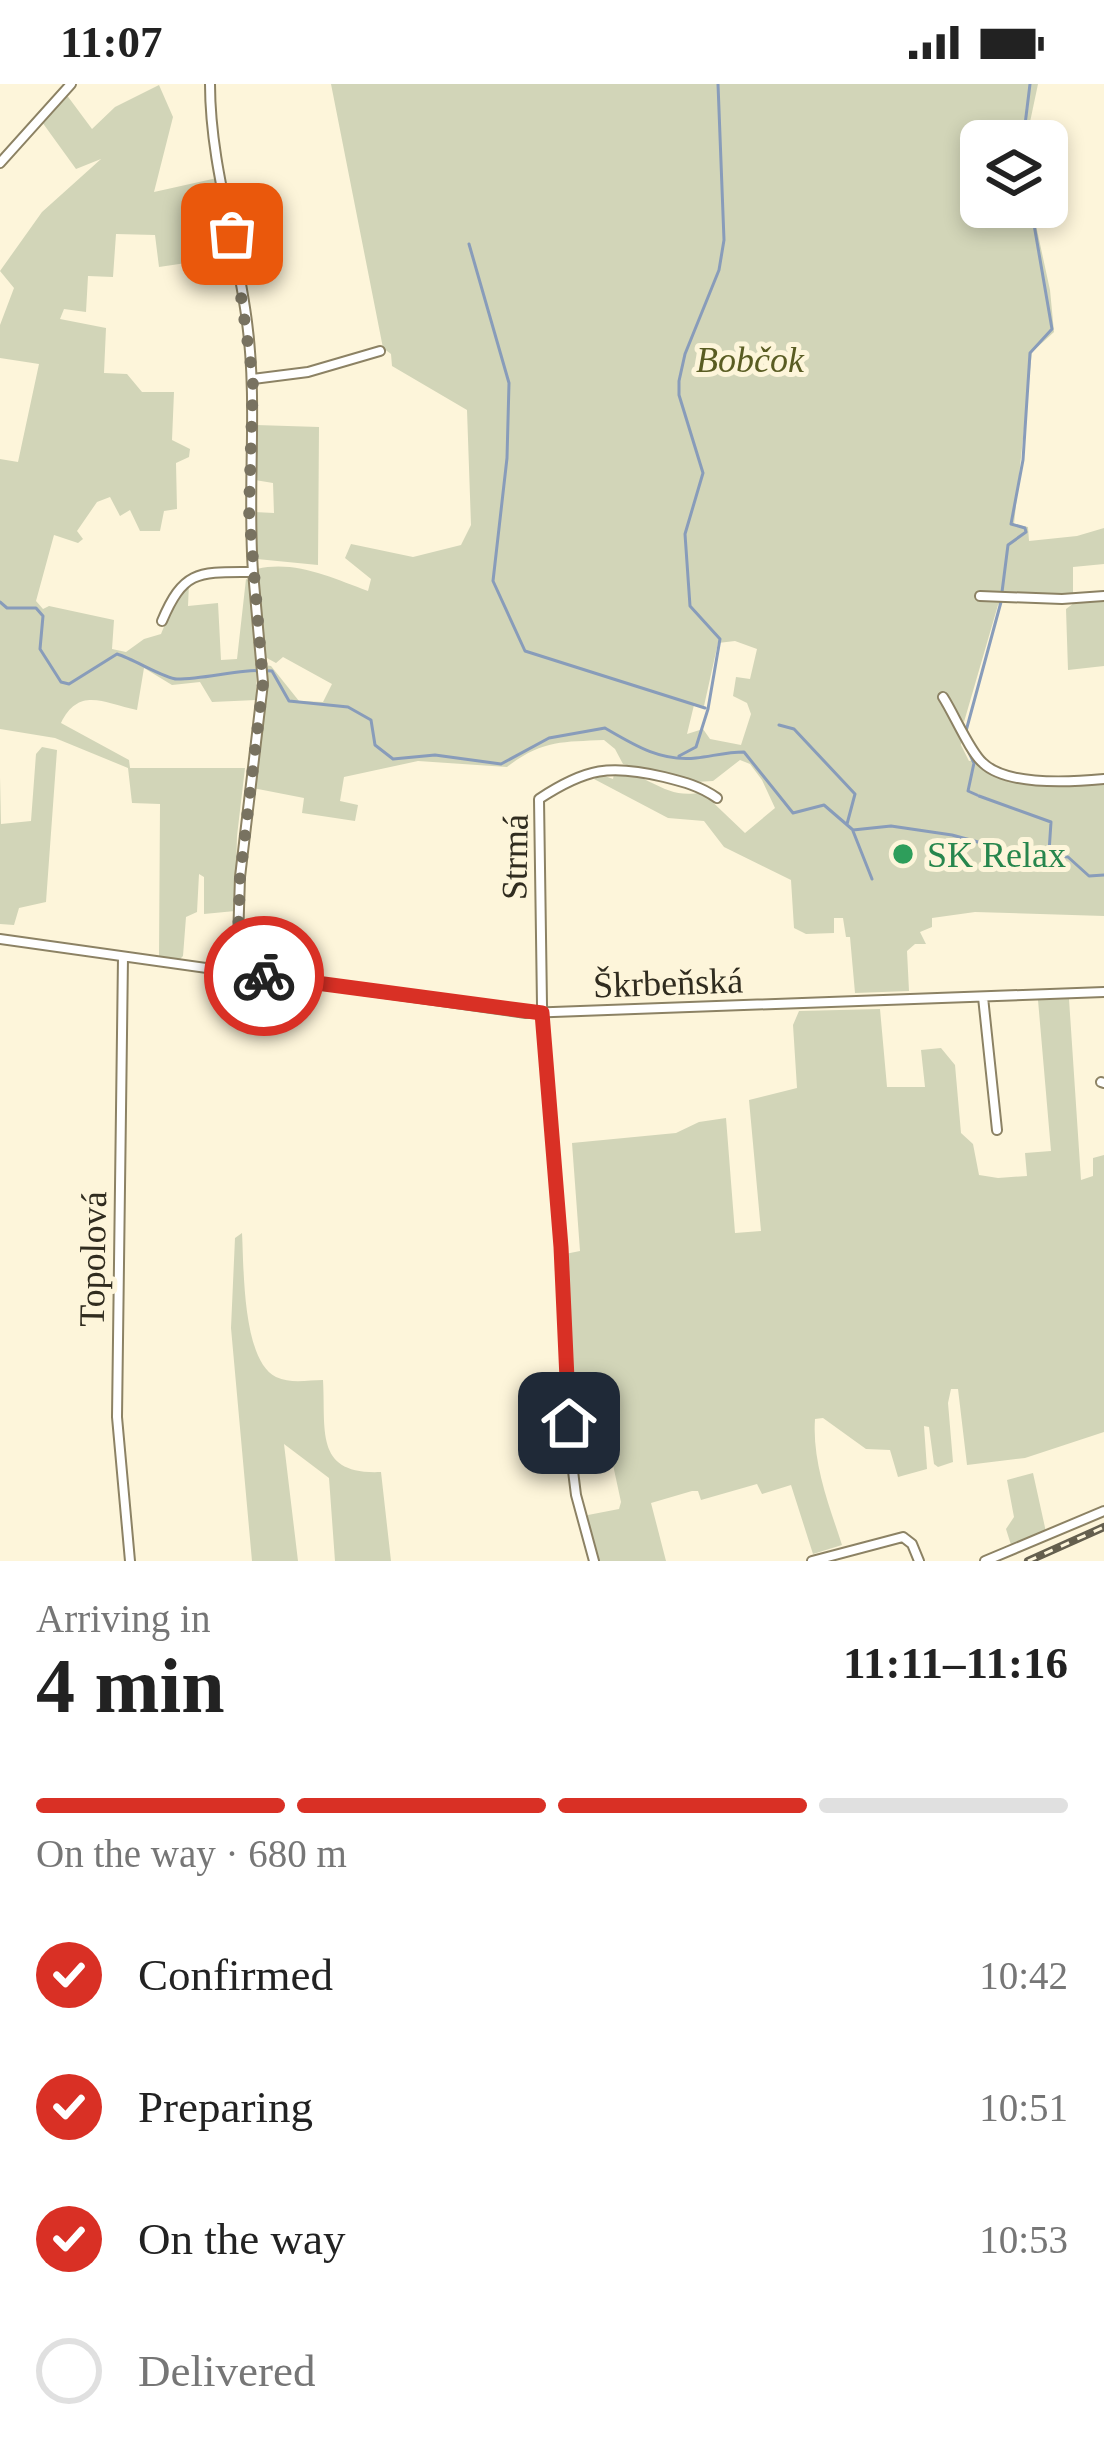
<!DOCTYPE html>
<meta charset="utf-8">
<style>
:root{--surface:#fff;--page:#f2f2f2;--text:#222;--muted:#767676;--line:#e0e0e0;--accent:#d93025}
body{margin:0;font-family:"Times New Roman",serif;background:var(--page);color:var(--text);height:100vh;display:flex;flex-direction:column;font-size:45px;white-space:nowrap}
*{box-sizing:border-box;margin:0}
p{font-size:39px;color:var(--muted)}
.icon{flex:none;width:66px;height:66px;fill:none;stroke:currentColor;stroke-width:2;stroke-linecap:round;stroke-linejoin:round}
.map{position:relative;height:1477px;overflow:hidden}
.side{display:flex;flex-direction:column;background:var(--surface);flex:1}
.side>*{flex:none}
.buttons{position:absolute;left:960px;top:36px;display:grid;gap:24px}
.buttons a{display:grid;place-items:center;width:108px;height:108px;border-radius:18px;background:var(--surface);box-shadow:0 6px 18px #0003;font-size:60px}
.pin{position:absolute;display:grid;place-items:center;width:102px;height:102px;color:#fff;margin:-51px;border-radius:24px;box-shadow:0 6px 18px #0006}
.courier{position:absolute;display:grid;place-items:center;width:120px;height:120px;margin:-60px;border:9px solid #d93025;border-radius:50%;background:#fff;color:#222;box-shadow:0 3px 15px #0007}
.overview em{font-style:normal;font-weight:600}
.overview div{display:flex;flex-direction:column-reverse}
.overview{display:flex;align-items:center;justify-content:space-between;height:204px;padding:0 36px}
h1{font-size:78px;font-weight:600;line-height:90px}
.bar{display:grid;grid-template-columns:repeat(4,1fr);gap:18px 12px;align-content:center;height:144px;padding:0 36px}
.bar i{height:15px;border-radius:9px;background:var(--line)}
.bar .current{background:var(--accent)}
.bar p{grid-column:span 4}
ol{padding:0 36px;list-style:none}
li{display:flex;align-items:center;gap:36px;height:132px}
li p{margin-inline-start:auto}
li .icon{padding:12px;border-radius:50%;background:var(--accent);color:#fff;stroke-width:4}
li:last-child{color:var(--muted)}
li i{width:66px;height:66px;border:6px solid var(--line);border-radius:50%}
.status{display:flex;justify-content:space-between;align-items:center;height:84px;padding:0 60px;background:var(--surface);direction:ltr}
.status svg{height:33px;fill:currentColor}
.map>svg:first-child{display:block}
</style>
<div class="status"><b>11:07</b><svg viewBox="0 0 49 12"><path d="M0 12V9h3v3zM5 12V6h3v6zM10 12V3h3v9zM15 12V0h3v12zM26 1h20v11H26zM47 4h2v5h-2z"/></svg></div>
<div class="map">
<svg width="1104" height="1477" viewBox="0 0 1104 1477">
<rect width="100%" height="100%" fill="#fdf5da"/>
<path fill="#d2d5b8" fill-rule="evenodd" d="M 331,0 L 1038,0 L 1026,57 L 981,57 L 981,123 L 1032,123 L 1050,206 L 1054,248 L 1032,268 L 1014,440 L 1028,443 L 1029,457 L 1077,452 L 1104,444 L 1104,480 L 1073,483 L 1073,513 L 1010,510 L 998,521 L 964,638 L 947,615 L 939,615 L 962,649 L 961,661 L 969,677 L 974,676 C 1007,704 1062,696 1104,698 L 1104,832 L 975,828 L 932,834 L 932,843 L 920,848 L 926,860 L 915,860 L 907,867 L 909,907 L 855,909 L 850,853 L 846,853 L 843,834 L 834,834 L 834,849 L 806,850 L 794,844 L 791,796 L 724,763 L 704,737 L 668,734 L 594,695 L 602,691 L 613,695 L 615,685 C 648,690 667,717 702,708 L 745,749 L 775,724 L 762,696 L 750,680 L 740,676 L 713,697 L 695,698 L 623,680 L 615,665 L 604,656 C 562,658 542,656 507,683 L 418,677 L 344,693 L 340,717 L 358,721 L 355,737 L 302,729 L 304,714 L 253,704 L 268,601 L 265,581 L 271,582 L 299,617 L 323,618 L 332,600 L 283,573 L 276,579 L 265,573 L 263,555 L 257,580 L 256,616 L 212,618 L 200,598 L 172,601 L 144,584 L 137,626 C 104,619 79,602 61,639 L 129,676 L 130,684 L 245,684 L 237,752 L 235,827 L 204,830 L 204,793 L 199,790 L 197,828 L 186,833 L 183,872 L 180,875 L 159,872 L 160,720 L 132,719 L 128,684 L 55,654 L 0,645 L 0,375 L 18,378 L 39,280 L 0,274 L 0,241 L 14,204 L 0,187 L 42,128 L 101,75 L 76,85 L 42,38 L 66,10 L 92,45 L 115,23 L 159,1 L 173,33 L 154,108 L 217,94 L 233,172 L 159,183 L 155,151 L 116,150 L 113,193 L 88,192 L 86,228 L 64,225 L 60,235 L 106,244 L 104,289 L 127,290 L 142,308 L 174,308 L 172,356 L 190,365 L 189,373 L 176,379 L 177,425 L 164,427 L 160,447 L 140,447 L 130,426 L 120,432 L 110,413 L 97,418 L 77,447 L 83,455 L 78,459 L 54,451 L 36,517 L 43,525 L 49,522 L 114,536 L 112,565 L 126,568 L 144,555 L 161,550 L 178,508 L 189,499 L 188,522 L 218,519 L 221,576 L 237,575 L 246,495 L 256,500 L 257,485 C 295,476 332,494 368,507 L 371,495 L 345,474 L 351,460 L 413,473 L 461,461 L 471,441 L 467,326 L 392,282 L 391,270 L 383,264 ZM 735,557 L 757,565 L 750,595 L 736,593 L 733,612 L 747,619 L 751,630 L 741,661 L 710,655 L 703,645 L 687,650 L 694,621 L 704,622 L 718,559 Z
M 256,341 L 319,343 L 318,481 L 257,475 L 254,470 L 253,428 L 274,429 L 273,399 L 255,396 Z
M 1104,514 L 1104,582 L 1068,586 L 1066,525 L 1078,516 Z
M 42,663 L 57,666 L 46,818 L 19,824 L 14,841 L 0,840 L 0,693 L 1,740 L 31,737 L 36,670 Z
M 1069,915 L 1081,1096 L 1093,1092 L 1093,1074 L 1104,1071 L 1104,1348 L 1025,1374 L 967,1381 L 958,1305 L 951,1305 L 948,1319 L 953,1378 L 938,1383 L 934,1380 L 929,1343 L 924,1342 L 927,1385 L 898,1393 L 890,1366 L 866,1365 L 823,1334 L 815,1335 C 812,1378 829,1421 842,1461 L 813,1470 L 791,1401 L 762,1410 L 757,1400 L 701,1416 L 698,1407 L 692,1407 L 651,1419 L 666,1477 L 597,1477 L 586,1435 L 588,1431 L 619,1425 L 621,1418 L 610,1367 L 606,1301 L 603,1297 L 574,1302 L 571,1298 L 565,1170 L 580,1167 L 572,1059 L 676,1049 L 699,1038 L 726,1034 L 735,1149 L 761,1147 L 749,1016 L 797,1004 L 793,941 L 799,927 L 880,925 L 887,1003 L 925,1003 L 921,966 L 941,964 L 955,981 L 961,1049 L 973,1060 L 979,1091 L 998,1094 L 1027,1092 L 1025,1069 L 1051,1067 L 1038,916 Z
M 242,1149 C 244,1183 242,1276 276,1293 C 291,1300 308,1296 323,1296 C 326,1347 314,1391 381,1388 L 391,1477 L 335,1477 L 329,1394 L 284,1360 L 298,1477 L 252,1477 L 231,1244 L 235,1154 Z
M 1033,1389 L 1046,1448 L 1012,1464 L 1006,1445 L 1014,1433 L 1007,1396 Z"/>
<g fill="none" stroke-linecap="round" stroke-linejoin="round">
<path stroke="#889cba" stroke-width="3" d="M 1023,57 L 1030,0
M 469,160 L 509,299 L 507,374 L 493,497 L 525,567 L 705,624
M 1002,508 L 1008,461 L 1026,448 L 1025,444 L 1011,440 L 1023,376 L 1030,269 L 1052,245 L 1031,123
M 0,518 L 7,524 L 36,524 L 43,532 L 40,565 L 61,598 L 69,600 L 117,570 C 134,575 165,595 177,595 C 209,595 240,584 272,587 L 289,617 L 348,623 L 371,636 L 375,661 L 393,675 L 435,671 L 501,680 L 549,654 L 605,644 C 634,661 661,678 696,674 C 713,672 727,668 744,668 L 793,729 L 824,721 L 853,746 L 891,742 L 952,751 L 1004,765 L 1068,773 L 1089,792 L 1104,791
M 779,641 L 794,645 L 855,710 L 847,740
M 966,647 L 1001,518
M 963,656 L 974,679 L 968,707 L 977,711
M 679,672 L 696,663 L 708,625 L 720,555 L 690,522 L 685,450 L 703,389 L 679,311 L 679,297 L 685,270 L 719,186 L 724,156 L 718,0
M 979,712 L 1051,738 L 1049,768
M 853,747 L 872,795"/>
<defs>
<path id="street" d="M 210,0 C 210,81 237,158 247,238 C 258,321 247,404 253,488
M 0,79 L 71,0
M 253,295 L 308,288 L 380,267
M 980,512 L 1062,515 L 1104,512
M 162,537 C 184,485 199,488 253,488 L 263,599 L 240,793 L 237,888
M 943,613 C 954,630 970,668 983,679 C 1007,702 1072,698 1104,695
M 0,855 L 526,929 L 1104,908
M 123,873 L 117,1333 L 130,1477
M 983,913 L 997,1046
M 1101,998 L 1104,999
M 594,1477 L 576,1411 L 571,1371 L 561,1163 L 542,921 L 539,715 C 586,684 610,680 664,693 C 684,698 700,702 717,714
M 812,1477 L 903,1453 L 912,1460 L 919,1477
M 985,1477 L 1104,1427"/>
</defs>
<use href="#street" stroke="#8c8264" stroke-width="12"/>
<use href="#street" stroke="#fff" stroke-width="8"/>
<defs>
<path id="rail" d="M 1028,1477 L 1104,1443"/>
</defs>
<use href="#rail" stroke="#645f4e" stroke-width="8"/>
<use href="#rail" stroke="#fdf5da" stroke-width="3" stroke-dasharray="9" stroke-linecap="butt"/>
</g>
<g fill="none" stroke-linecap="round" stroke-linejoin="round">
<path stroke="#787260" stroke-width="12" stroke-dasharray="0 21.6" d="M 232,150 L 253,295 L 249,427 L 263,599 L 240,793 L 237,888 L 264,892"/>
<path stroke="#d93025" stroke-width="15" d="M 264,892 L 542,929 L 561,1163 L 569,1339"/>
</g>
<circle fill="#2e9e5b" stroke="#fdf5da" stroke-width="4.5" cx="903" cy="770" r="12"/>
<g text-anchor="middle" stroke-width="10" stroke-linejoin="round" paint-order="stroke">
<g font-size="36" font-style="italic" fill="#595c22" stroke="#fdf5da">
<text x="750" y="288">Bobčok</text>
</g>
<g font-size="36" fill="#27864d" stroke="#fdf5da" text-anchor="start">
<text x="927" y="783">SK Relax</text>
</g>
<g font-size="36" fill="#302c1f" stroke="#fdf5da">
<text transform="translate(514 773) rotate(-89)" y="13">Strmá</text>
<text transform="translate(668 898) rotate(-2)" y="13">Škrbeňská</text>
<text transform="translate(92 1175) rotate(-89)" y="13">Topolová</text>
</g>
</g>
</svg>
<div class="buttons">
<a><svg class="icon" aria-label="layers" viewBox="0 0 24 24"><path d="M12 4l9 5-9 5-9-5zM3 14l9 5 9-5"/></svg></a>
</div>
<div class="pin" style="left:232px;top:150px;background:#ea580c"><svg class="icon" aria-label="bag" viewBox="0 0 24 24"><path d="M5 8h14l-1 12H6zM9 8a3 3 0 0 1 6 0"/></svg></div>
<div class="pin" style="left:569px;top:1339px;background:#1f2937"><svg class="icon" aria-label="home" viewBox="0 0 24 24"><path d="M3 11l9-7 9 7M6 9v11h12V9"/></svg></div>
<div class="courier" style="left:264px;top:892px"><svg class="icon" aria-label="bike" viewBox="0 0 24 24"><circle cx="6" cy="16" r="4"/><circle cx="18" cy="16" r="4"/><path d="M6 16l4-8h5l3 8M10 8l3 8H6M13 5h3"/></svg></div>
</div>
<section class="side">
<div class="overview"><div><h1>4 min</h1><p>Arriving in</p></div><em>11:11–11:16</em></div>
<div class="bar"><i class="current"></i><i class="current"></i><i class="current"></i><i></i><p>On the way · 680 m</p></div>
<ol>
<li><svg class="icon" aria-label="check" viewBox="0 0 24 24"><path d="M5 12l5 5 9-10"/></svg>Confirmed<p>10:42</p></li>
<li><svg class="icon" aria-label="check" viewBox="0 0 24 24"><path d="M5 12l5 5 9-10"/></svg>Preparing<p>10:51</p></li>
<li><svg class="icon" aria-label="check" viewBox="0 0 24 24"><path d="M5 12l5 5 9-10"/></svg>On the way<p>10:53</p></li>
<li><i></i>Delivered</li>
</ol>
</section>
